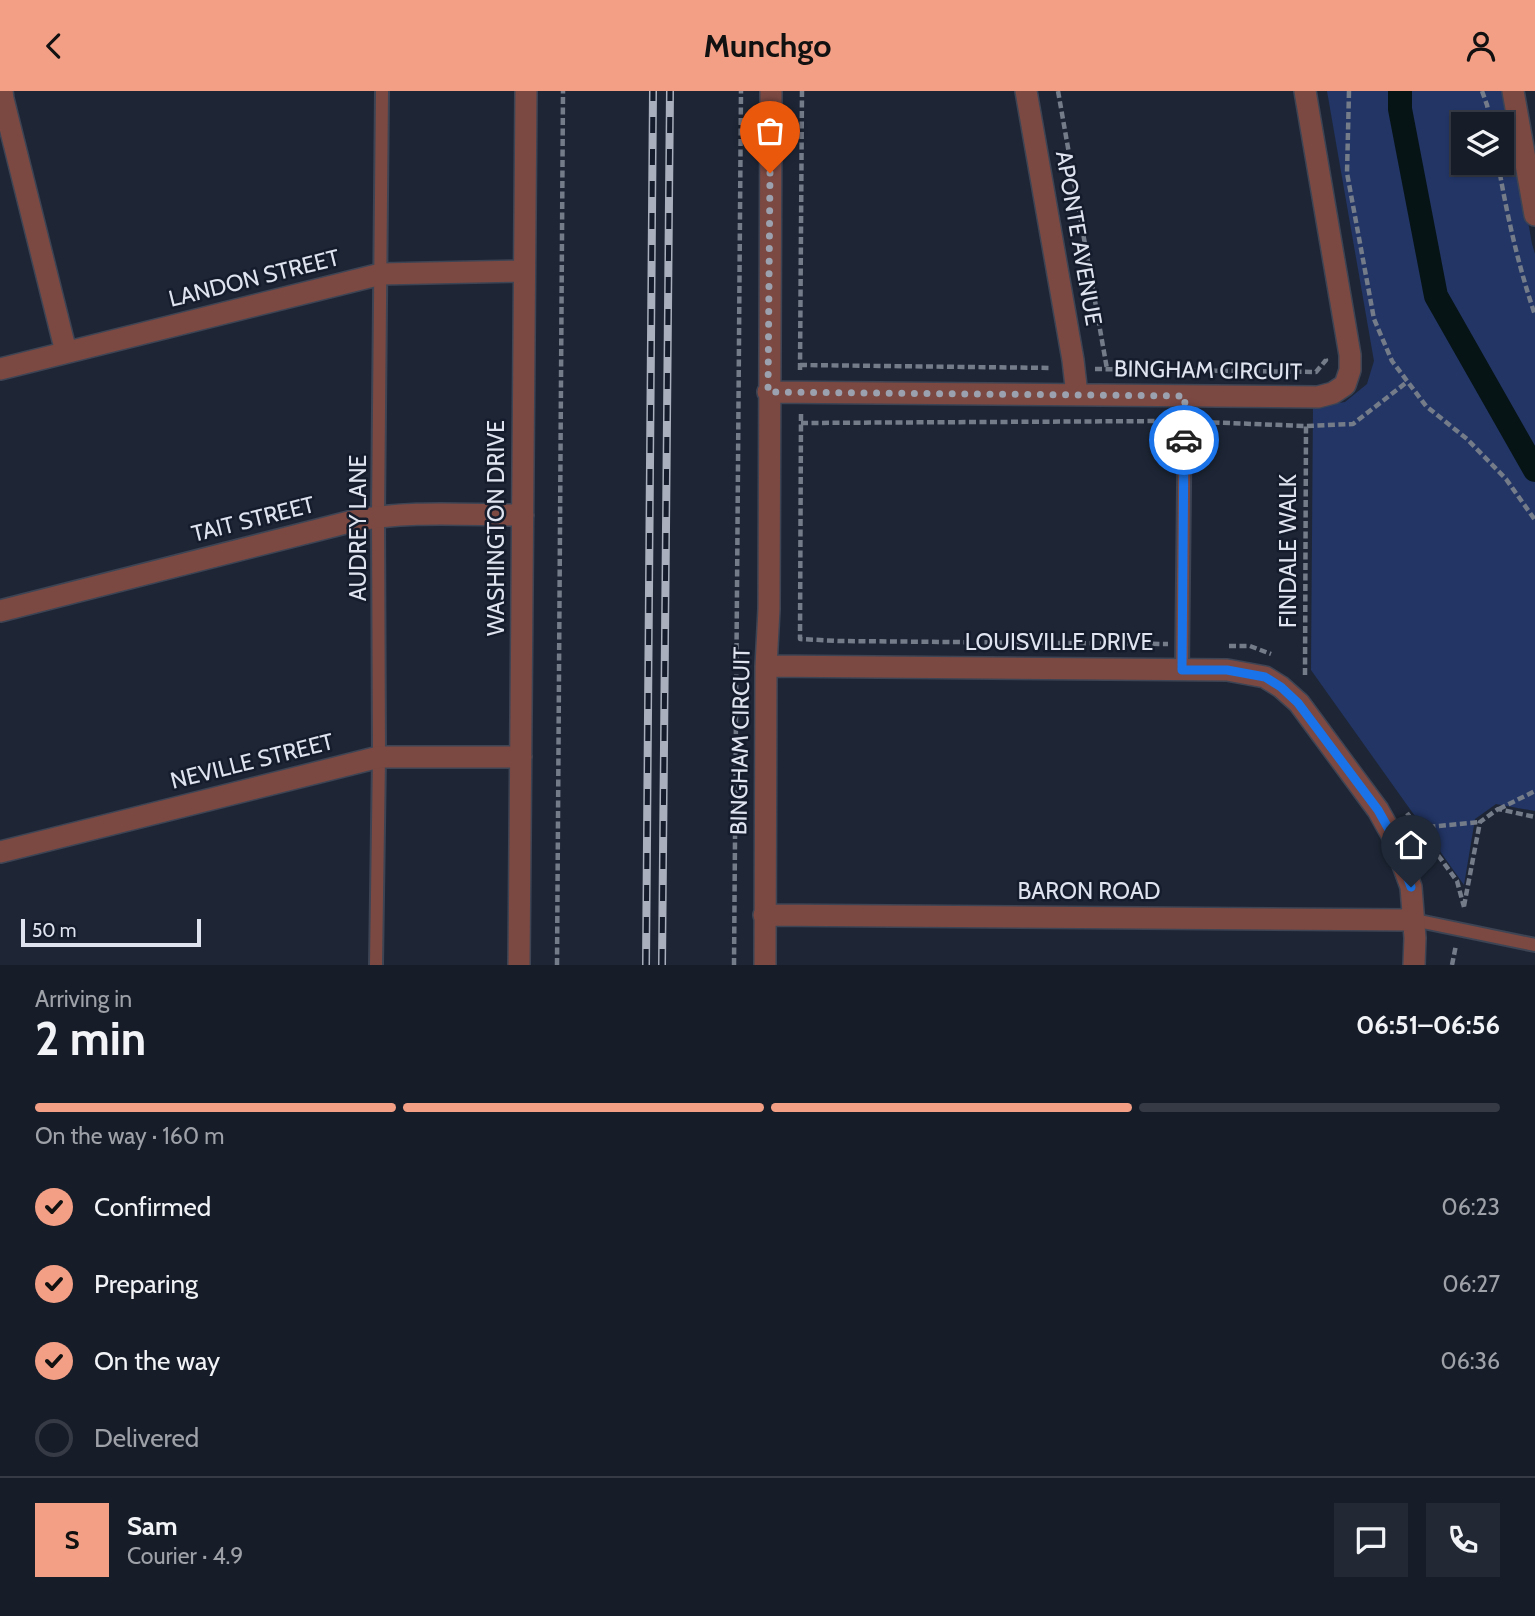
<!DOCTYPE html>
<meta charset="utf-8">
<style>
:root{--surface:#161c28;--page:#232934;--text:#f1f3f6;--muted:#9ea1a8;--line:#353a45;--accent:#f39f85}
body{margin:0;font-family:Cabin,sans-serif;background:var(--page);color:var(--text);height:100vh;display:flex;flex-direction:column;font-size:26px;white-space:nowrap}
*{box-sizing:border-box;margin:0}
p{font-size:23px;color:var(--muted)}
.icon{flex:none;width:38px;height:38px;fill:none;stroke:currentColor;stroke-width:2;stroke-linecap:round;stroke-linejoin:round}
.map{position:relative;height:874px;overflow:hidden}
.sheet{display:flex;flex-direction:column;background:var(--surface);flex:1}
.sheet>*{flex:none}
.tools{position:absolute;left:1451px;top:21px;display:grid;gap:14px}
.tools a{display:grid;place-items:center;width:63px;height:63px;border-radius:0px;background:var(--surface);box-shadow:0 2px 5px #0004,0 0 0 2px var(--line);font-size:35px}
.scale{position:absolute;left:21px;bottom:18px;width:180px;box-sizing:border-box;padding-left:7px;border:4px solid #dee3ef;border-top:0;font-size:19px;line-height:24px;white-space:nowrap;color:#dee3ef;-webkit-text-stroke:5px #151c2c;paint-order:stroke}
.pin{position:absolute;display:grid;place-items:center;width:60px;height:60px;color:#fff;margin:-72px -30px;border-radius:50% 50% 50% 0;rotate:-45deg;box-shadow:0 0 7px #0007}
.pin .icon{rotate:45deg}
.courier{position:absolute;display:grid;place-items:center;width:70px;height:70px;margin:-35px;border:5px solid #1a73e8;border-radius:50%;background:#fff;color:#222;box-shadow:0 2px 9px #0007}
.head em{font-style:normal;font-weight:800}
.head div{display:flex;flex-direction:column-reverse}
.head{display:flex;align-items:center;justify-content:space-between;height:119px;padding:0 35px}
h1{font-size:46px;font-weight:800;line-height:52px}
.bar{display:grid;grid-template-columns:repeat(4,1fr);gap:10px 7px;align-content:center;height:84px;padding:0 35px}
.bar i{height:9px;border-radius:5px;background:var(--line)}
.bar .current{background:var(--accent)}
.bar p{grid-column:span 4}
.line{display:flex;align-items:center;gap:18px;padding:0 35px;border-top:2px solid var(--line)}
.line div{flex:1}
.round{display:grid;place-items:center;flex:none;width:74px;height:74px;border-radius:0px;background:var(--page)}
ol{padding:0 35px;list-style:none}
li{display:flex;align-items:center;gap:21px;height:77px}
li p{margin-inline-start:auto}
li .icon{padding:7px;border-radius:50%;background:var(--accent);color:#111;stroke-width:4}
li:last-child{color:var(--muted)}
li i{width:38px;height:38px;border:4px solid var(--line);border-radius:50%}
header{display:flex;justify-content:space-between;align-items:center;height:91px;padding:0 35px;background:var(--accent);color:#111;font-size:32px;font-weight:800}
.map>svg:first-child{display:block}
</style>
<header><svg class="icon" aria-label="back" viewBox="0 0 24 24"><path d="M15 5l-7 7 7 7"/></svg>Munchgo<svg class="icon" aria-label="person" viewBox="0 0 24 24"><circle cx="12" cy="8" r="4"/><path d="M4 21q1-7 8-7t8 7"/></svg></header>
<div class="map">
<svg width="1535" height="874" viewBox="0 0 1535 874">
<rect width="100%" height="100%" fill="#1e2636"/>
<path fill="#223565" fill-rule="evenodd" d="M 1327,0 L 1505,0 L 1532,153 L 1535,163 L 1535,720 L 1496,713 L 1475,728 L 1464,794 L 1311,579 L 1313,316 L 1345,311 L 1367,293 L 1374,270 ZM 1463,33 L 1502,33 L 1502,72 L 1463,72 Z"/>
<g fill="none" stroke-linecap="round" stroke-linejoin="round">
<path stroke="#071415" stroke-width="24" d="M 1400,0 L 1400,18 L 1436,205 L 1535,379"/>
<defs>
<path id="lane" d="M 1182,579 L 1185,305
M 1414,829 L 1535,854
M 376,874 L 379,666 L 378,425 L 382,0"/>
<path id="street" d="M 2,0 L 3,8 L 66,261
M 1026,0 L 1073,269 L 1077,304
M 1513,0 L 1535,124
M 0,278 L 381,183 L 524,180
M 768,301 L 1318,306 L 1333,302 L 1345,294 L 1350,279 L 1350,264 L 1305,0
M 0,520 L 353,430 C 409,419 466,424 523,424
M 766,575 L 1227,579 L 1265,586 L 1281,596 L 1299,612 L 1378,719 L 1392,744 L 1411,796 L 1415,847 L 1414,874
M 0,761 L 379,666 L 521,666
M 764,824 L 1414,829
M 519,874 L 526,0
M 765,874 L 766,575 L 769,518 L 771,0"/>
</defs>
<use href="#lane" stroke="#3d4454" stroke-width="16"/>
<use href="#street" stroke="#3d4454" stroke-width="24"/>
<path stroke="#747b89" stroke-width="4.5" stroke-dasharray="7 3.5" stroke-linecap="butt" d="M 1058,0 L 1107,278
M 1349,0 L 1347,82 L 1374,228 L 1392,270 L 1426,315 L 1467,348 L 1506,388 L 1535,429
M 1482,0 L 1487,14 L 1491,33
M 1498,72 C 1507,124 1518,174 1535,224
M 800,274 L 1052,277
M 1095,278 L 1316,281 L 1326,269 L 1325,265
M 800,279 L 802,0
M 801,323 L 800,548 L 839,550 L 1168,553
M 1202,331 L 1306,335 L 1353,333 L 1407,291
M 801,332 L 1169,330
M 1229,555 L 1250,555 L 1271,563
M 1305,584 L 1306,335
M 1499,718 L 1535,700
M 1407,722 L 1457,790 L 1464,816
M 1418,737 L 1480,731
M 1464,815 L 1480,731 L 1498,718 L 1535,726
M 557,874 L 563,0
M 734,874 L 741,0
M 1452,874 L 1456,854"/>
<use href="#lane" stroke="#7b4942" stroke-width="12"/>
<use href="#street" stroke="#7b4942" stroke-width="21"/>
<defs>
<path id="rail" d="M 646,874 L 653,0
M 662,874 L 670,0"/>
</defs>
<use href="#rail" stroke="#a9afbc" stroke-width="8"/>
<use href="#rail" stroke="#151c2c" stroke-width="5" stroke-dasharray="16" stroke-linecap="butt"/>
</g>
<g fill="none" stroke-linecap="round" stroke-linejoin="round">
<path stroke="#9ba1ae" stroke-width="7" stroke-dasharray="0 12.6" d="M 770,82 L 768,301 L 1185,305 L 1184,349"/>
<path stroke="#1a73e8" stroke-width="9" d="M 1184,349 L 1182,579 L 1227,579 L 1265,586 L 1281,596 L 1298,612 L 1378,719 L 1392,744 L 1411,796"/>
</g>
<g text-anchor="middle" stroke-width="5" stroke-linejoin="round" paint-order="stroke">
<g font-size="23" fill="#dee3ef" stroke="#151c2c">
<text transform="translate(1079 147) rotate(80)" y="8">APONTE AVENUE</text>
<text transform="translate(254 187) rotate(-14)" y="8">LANDON STREET</text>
<text transform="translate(1208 279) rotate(1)" y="8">BINGHAM CIRCUIT</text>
<text transform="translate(253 428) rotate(-14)" y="8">TAIT STREET</text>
<text transform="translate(358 437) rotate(-90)" y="8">AUDREY LANE</text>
<text transform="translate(496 437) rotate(-90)" y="8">WASHINGTON DRIVE</text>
<text transform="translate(1288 460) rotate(-90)" y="8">FINDALE WALK</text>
<text x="1059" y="559">LOUISVILLE DRIVE</text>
<text transform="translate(740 650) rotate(-89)" y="8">BINGHAM CIRCUIT</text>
<text transform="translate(252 670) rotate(-14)" y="8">NEVILLE STREET</text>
<text x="1089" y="808">BARON ROAD</text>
</g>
</g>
</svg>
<div class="tools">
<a><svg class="icon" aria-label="layers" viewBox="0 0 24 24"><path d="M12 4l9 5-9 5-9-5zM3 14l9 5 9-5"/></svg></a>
</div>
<div class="scale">50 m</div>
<div class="pin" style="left:770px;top:82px;background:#ea580c"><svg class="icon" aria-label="bag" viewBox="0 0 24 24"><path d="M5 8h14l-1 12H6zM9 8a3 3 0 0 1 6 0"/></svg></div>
<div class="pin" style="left:1411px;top:796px;background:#1f2937"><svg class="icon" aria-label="home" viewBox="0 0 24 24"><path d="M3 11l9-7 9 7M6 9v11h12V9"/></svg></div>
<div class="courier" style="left:1184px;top:349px"><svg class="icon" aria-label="car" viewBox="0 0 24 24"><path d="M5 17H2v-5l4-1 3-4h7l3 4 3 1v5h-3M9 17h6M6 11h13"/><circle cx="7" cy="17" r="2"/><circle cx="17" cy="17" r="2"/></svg></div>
</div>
<section class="sheet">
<div class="head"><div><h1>2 min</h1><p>Arriving in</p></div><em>06:51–06:56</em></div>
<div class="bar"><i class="current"></i><i class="current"></i><i class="current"></i><i></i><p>On the way · 160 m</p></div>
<ol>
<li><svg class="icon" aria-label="check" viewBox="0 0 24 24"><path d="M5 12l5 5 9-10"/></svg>Confirmed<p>06:23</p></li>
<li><svg class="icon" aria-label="check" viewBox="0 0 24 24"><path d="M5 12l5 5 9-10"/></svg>Preparing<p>06:27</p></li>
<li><svg class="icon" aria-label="check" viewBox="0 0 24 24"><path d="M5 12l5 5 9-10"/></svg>On the way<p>06:36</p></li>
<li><i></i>Delivered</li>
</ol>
<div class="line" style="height:126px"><b class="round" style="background:var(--accent);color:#111">S</b><div><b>Sam</b><p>Courier · 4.9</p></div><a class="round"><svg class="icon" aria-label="chat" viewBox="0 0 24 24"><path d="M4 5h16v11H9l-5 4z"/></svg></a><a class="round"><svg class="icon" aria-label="phone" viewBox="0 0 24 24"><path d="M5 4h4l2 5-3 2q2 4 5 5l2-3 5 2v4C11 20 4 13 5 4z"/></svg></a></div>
</section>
